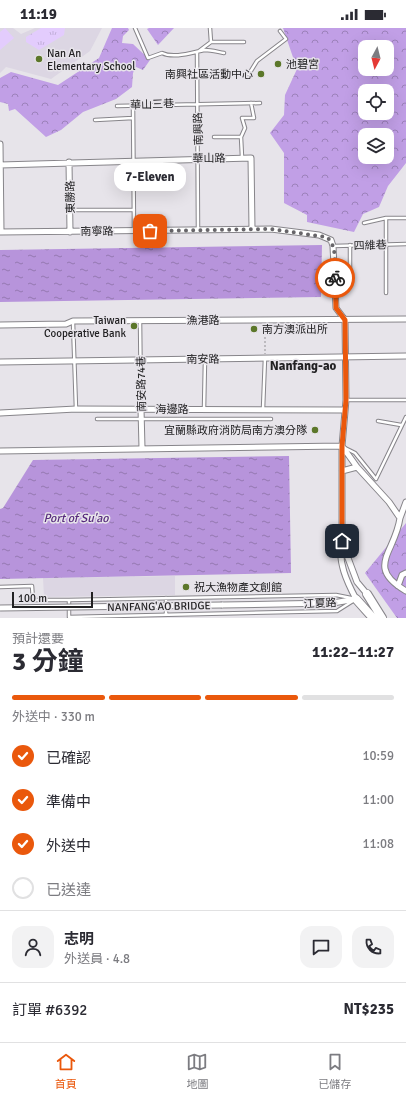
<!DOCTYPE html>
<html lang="zh-TW">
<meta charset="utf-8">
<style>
:root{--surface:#fff;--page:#f2f2f3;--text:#2b2b33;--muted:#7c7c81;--line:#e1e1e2;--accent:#ea580c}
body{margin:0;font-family:Signika,"Noto Sans TC",sans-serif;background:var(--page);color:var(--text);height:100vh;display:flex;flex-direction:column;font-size:15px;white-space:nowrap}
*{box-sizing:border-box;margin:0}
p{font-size:13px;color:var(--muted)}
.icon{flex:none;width:22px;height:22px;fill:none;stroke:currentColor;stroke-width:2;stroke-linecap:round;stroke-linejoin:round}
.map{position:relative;height:590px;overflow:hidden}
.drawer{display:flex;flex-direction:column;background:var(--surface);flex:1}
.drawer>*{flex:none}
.needle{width:26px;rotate:187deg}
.fabs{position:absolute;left:358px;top:12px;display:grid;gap:8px}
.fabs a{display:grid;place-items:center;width:36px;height:36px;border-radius:8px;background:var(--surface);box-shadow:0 4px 16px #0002;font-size:20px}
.scale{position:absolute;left:12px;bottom:10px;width:81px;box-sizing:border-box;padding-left:4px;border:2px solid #222123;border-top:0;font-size:11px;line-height:14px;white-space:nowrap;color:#222123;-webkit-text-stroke:3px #e7e4ea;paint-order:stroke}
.pin{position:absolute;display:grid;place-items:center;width:34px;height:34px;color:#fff;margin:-17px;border-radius:8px;box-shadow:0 2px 6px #0006}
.courier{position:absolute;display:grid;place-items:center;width:40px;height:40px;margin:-20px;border:3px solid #ea580c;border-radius:50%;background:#fff;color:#222;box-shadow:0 1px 5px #0007}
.bubble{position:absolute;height:28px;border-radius:12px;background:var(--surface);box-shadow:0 4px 16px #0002;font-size:13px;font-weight:700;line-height:28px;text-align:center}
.overview em{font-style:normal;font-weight:700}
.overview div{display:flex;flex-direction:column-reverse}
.overview{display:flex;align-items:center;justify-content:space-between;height:68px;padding:0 12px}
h1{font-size:26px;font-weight:700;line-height:30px}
.bar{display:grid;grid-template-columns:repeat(4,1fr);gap:6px 4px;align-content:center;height:48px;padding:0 12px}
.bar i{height:5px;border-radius:3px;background:var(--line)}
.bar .on{background:var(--accent)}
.bar p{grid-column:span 4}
.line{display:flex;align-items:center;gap:10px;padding:0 12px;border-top:1px solid var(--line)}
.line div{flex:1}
.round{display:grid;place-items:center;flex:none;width:42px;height:42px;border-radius:12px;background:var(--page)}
ol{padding:0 12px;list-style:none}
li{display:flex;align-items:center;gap:12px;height:44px}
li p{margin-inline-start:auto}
li .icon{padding:4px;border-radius:50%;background:var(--accent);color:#fff;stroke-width:4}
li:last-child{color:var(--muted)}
li i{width:22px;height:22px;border:2px solid var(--line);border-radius:50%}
.status{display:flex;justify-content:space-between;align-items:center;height:28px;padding:0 20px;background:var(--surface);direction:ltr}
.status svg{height:11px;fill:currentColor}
.tab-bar{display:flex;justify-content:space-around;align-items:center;height:56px;border-top:1px solid var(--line);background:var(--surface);font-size:11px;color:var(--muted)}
.tab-bar a{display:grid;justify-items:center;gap:2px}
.tab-bar .on{color:var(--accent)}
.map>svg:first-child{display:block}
</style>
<div class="status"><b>11:19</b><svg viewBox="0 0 49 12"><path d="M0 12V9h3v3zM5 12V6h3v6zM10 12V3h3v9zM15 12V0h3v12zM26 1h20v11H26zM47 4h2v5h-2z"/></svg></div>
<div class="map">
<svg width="406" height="590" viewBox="0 0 406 590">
<defs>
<pattern id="grass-tufts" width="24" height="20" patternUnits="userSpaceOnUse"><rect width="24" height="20" fill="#e3ccfd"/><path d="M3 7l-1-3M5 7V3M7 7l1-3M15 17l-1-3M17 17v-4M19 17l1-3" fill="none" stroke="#c2afd9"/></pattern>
<pattern id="forest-crowns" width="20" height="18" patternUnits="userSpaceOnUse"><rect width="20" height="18" fill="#c19fe6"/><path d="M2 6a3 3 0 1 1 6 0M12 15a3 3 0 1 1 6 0" fill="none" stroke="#9c81ba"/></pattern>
<pattern id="water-ripples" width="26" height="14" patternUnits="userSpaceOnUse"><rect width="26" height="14" fill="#b794db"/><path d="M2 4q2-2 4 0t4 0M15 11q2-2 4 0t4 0" fill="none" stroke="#9478b1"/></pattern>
</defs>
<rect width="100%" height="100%" fill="#e7e4ea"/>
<path fill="#dcd6e3" d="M 0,0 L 13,0 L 21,6 L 35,0 L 102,0 L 90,23 L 51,51 L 6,39 L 0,45 Z
M 175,548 L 175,567 L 44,569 L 43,550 Z"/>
<path fill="url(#grass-tufts)" d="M 41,0 L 65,0 L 64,7 L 39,22 L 26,14 L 26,9 Z"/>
<path fill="url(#forest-crowns)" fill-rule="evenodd" d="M 112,0 L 128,0 L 129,2 L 123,8 L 122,15 L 133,16 L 150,32 L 143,42 L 136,39 L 133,45 L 132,59 L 116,71 L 83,84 L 61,102 L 46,109 L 15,81 L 9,83 L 8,76 L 0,74 L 0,50 L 11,44 L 58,57 L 99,30 Z
M 149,0 L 174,0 L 158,17 L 147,1 Z
M 283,0 L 406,0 L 406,135 L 388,158 L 379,179 L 363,186 L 354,204 L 307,194 L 307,187 L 284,175 L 284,125 L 270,105 L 284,87 L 285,67 L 297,41 ZM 365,19 L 387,19 L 387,41 L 365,41 ZM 365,63 L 387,63 L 387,85 L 365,85 ZM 365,107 L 387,107 L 387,129 L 365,129 Z
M 406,495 L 406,590 L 397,590 L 365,545 Z"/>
<path fill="#e3ccfd" d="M 5,0 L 14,10 L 0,22 L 0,4 Z"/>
<path fill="url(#water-ripples)" d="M 322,217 L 321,269 L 0,274 L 0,222 Z
M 289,428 L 291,545 L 0,551 L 0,481 L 3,480 L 33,432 Z"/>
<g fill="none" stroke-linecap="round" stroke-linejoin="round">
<defs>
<path id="lane" d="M 135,0 L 148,30 L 162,25 C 174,31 193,24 205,22 C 211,22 218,24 224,25
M 210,0 L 211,14
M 199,23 L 211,14 L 244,14
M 197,24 L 198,202
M 198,46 L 249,46 L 257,33 L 286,11 L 280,3
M 133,77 L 134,202
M 117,78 L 260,75
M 95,92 L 133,90
M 214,109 L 241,109
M 242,129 L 241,109 L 245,100 L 242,90 L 254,90 L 251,75
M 70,182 L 134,182
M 386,190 L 386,265
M 364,195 L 386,190 L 406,190
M 334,218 L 406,216
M 335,261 L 344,260 L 350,255 L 350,217
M 140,292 L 141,381
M 73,294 L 76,381
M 347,372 L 406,372
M 204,381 L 205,332
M 263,381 L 265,330
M 97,391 L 271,391
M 378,393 L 401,397
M 345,420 L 355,425 L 376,451 L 406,389
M 0,559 L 32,558 L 33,572 L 69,572
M 336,567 L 356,571 L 337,583 L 69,589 L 69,572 Z
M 166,570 L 166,587"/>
<path id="street" d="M 0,116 L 1,204
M 69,134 L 70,204
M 0,137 L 251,130 L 252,201
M 0,204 L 271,201 L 319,207 L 331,212 L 333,218 L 336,280 L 345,292 L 346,372 L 342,418 L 342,513 C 337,533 347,554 356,571 L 333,575 L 222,577
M 0,297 L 66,296 L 73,293 L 406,291
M 0,334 L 406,328
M 141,381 L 142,420
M 0,385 L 76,381 L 345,382
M 342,418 L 357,439 L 389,474 L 400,490 C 395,525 365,539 406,563
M 0,423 L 342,418
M 342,443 L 357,439
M 400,490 L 406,474
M 342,514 L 357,554 L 367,566
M 398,558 L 402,547 L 406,545"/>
<path id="primary" d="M 367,566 L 382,590
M 356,571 L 373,590"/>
</defs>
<use href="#lane" stroke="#87858a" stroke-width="4.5"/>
<use href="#street" stroke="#87858a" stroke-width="7"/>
<use href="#primary" stroke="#87858a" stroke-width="10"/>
<path stroke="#929094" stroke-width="1" stroke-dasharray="2 2" stroke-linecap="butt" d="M 265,297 L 265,326"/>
<use href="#lane" stroke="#fff" stroke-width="2.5"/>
<use href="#street" stroke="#fff" stroke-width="5"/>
<use href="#primary" stroke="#fff" stroke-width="8"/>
<defs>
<path id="street-bridge" d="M 0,580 L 222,577"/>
</defs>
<use href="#street-bridge" stroke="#87858a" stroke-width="7" stroke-linecap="butt"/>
<use href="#street-bridge" stroke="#fff" stroke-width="5"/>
</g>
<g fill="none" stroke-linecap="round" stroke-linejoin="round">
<path stroke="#676569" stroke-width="4" stroke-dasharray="0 7.2" d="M 150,203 L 271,201 L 326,209 C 338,216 334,238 335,250"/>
<path stroke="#ea580c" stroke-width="5" d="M 335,250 L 336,280 L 345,292 L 346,372 L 342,418 L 342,513"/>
</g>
<g fill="#5c772a" stroke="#e7e4ea" stroke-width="1.5">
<circle cx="39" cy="31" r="4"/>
<circle cx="278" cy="36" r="4"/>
<circle cx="261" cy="46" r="4"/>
<circle cx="134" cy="298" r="4"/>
<circle cx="254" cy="301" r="4"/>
<circle cx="315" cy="402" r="4"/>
<circle cx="186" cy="559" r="4"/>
</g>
<g text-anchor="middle" stroke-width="3" stroke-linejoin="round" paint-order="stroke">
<g font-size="11" fill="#222123" stroke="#e7e4ea" text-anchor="start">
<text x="47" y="29">Nan An<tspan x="47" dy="13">Elementary School</tspan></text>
<text x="286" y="40">池碧宮</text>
<text x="253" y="50" text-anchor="end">南興社區活動中心</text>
<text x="126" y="296" text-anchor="end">Taiwan<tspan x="126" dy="13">Cooperative Bank</tspan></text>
<text x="262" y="305">南方澳派出所</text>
<text x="307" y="406" text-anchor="end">宜蘭縣政府消防局南方澳分隊</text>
<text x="194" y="563">祝大漁物產文創館</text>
</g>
<g font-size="11" fill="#222123" stroke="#e7e4ea">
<text transform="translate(152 76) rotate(-2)" y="4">華山三巷</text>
<text transform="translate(198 101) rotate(-92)" y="4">南興路</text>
<text transform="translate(209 130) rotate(-1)" y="4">華山路</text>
<text transform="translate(70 169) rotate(-91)" y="4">東勝路</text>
<text transform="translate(97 203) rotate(-1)" y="4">南寧路</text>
<text transform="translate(370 217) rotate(-2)" y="4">四維巷</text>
<text x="203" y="296">漁港路</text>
<text transform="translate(203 331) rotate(-1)" y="4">南安路</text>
<text transform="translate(141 356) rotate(-91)" y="4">南安路74巷</text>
<text x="172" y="385">海邊路</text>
<text transform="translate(320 575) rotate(-3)" y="4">江夏路</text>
<text transform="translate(159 578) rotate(-1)" y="4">NANFANG'AO BRIDGE</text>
</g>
<g font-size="12" font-style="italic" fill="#56297c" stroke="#e7e4ea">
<text x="76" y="494">Port of Su'ao</text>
</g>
<g font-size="13" font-weight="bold" fill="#222123" stroke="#e7e4ea">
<text x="303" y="342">Nanfang-ao</text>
</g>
</g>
</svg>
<div class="fabs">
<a><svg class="needle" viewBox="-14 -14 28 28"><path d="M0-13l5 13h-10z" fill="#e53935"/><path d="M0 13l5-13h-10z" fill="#7c7c81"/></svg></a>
<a><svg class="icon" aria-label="locate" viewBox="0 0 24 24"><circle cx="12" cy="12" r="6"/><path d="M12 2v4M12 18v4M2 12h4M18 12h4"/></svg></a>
<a><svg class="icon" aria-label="layers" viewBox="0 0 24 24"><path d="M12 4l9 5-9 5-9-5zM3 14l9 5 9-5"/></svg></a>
</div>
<div class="scale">100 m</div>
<div class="pin" style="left:150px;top:203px;background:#ea580c"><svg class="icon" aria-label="bag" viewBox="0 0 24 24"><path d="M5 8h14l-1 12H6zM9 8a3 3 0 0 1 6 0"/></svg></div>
<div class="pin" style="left:342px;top:513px;background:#1f2937"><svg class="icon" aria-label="home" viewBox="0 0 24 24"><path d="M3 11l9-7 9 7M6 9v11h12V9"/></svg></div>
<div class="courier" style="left:335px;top:250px"><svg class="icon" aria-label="bike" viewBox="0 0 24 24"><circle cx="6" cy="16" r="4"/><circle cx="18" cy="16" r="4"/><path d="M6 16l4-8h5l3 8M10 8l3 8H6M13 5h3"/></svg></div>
<div class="bubble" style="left:114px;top:135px;width:72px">7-Eleven</div>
</div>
<section class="drawer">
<div class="overview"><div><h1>3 分鐘</h1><p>預計還要</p></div><em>11:22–11:27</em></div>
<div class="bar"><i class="on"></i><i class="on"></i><i class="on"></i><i></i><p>外送中 · 330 m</p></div>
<ol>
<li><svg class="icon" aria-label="check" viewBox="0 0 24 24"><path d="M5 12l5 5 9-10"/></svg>已確認<p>10:59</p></li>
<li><svg class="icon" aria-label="check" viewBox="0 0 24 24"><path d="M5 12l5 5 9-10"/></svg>準備中<p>11:00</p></li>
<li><svg class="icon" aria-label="check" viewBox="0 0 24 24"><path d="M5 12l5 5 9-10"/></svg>外送中<p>11:08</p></li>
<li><i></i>已送達</li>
</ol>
<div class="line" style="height:72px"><a class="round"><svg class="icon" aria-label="person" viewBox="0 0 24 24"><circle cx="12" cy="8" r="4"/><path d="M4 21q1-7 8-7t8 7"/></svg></a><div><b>志明</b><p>外送員 · 4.8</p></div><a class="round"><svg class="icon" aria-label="chat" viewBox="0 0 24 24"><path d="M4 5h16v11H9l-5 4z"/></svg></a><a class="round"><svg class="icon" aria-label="phone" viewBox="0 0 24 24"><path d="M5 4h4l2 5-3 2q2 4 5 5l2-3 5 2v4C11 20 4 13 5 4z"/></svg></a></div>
<div class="line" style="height:52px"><div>訂單 #6392</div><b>NT$235</b></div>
</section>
<nav class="tab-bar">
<a class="on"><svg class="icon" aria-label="home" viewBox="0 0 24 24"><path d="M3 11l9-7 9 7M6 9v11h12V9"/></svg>首頁</a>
<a><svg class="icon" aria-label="map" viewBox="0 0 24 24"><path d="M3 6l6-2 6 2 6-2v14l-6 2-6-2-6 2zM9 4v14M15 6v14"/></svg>地圖</a>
<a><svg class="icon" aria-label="saved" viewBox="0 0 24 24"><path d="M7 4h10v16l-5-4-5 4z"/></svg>已儲存</a>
</nav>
